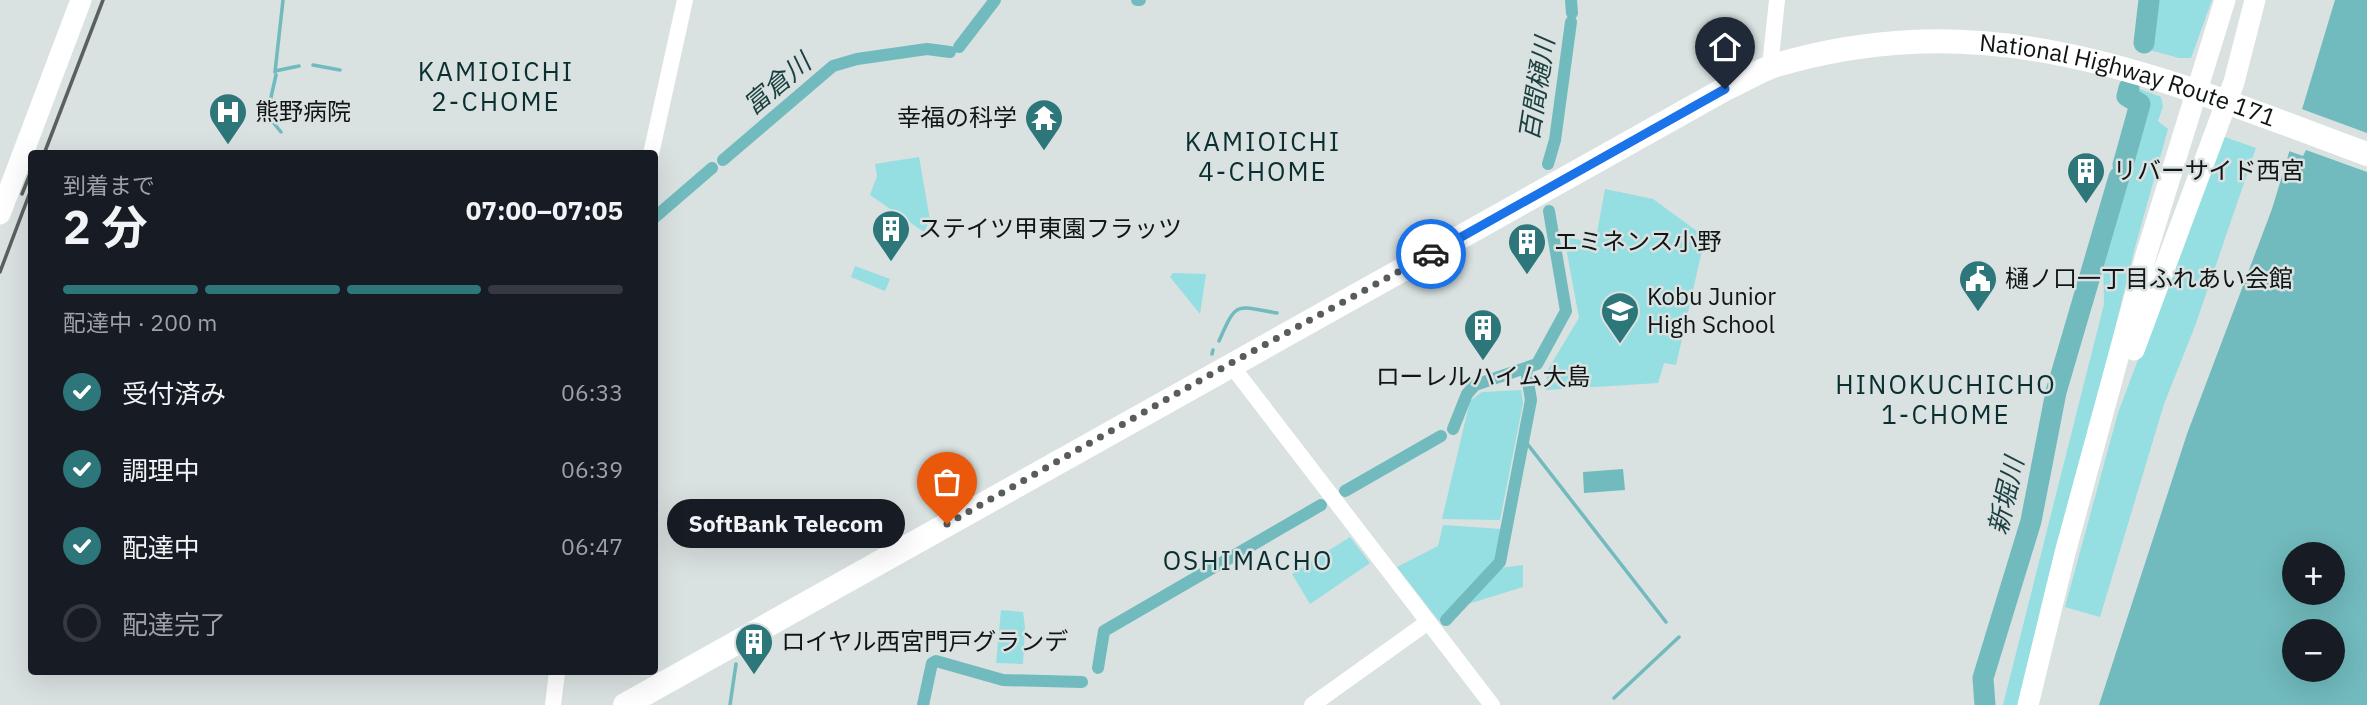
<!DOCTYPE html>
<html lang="ja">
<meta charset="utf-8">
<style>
:root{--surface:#171b24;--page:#242831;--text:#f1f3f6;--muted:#9ea1a6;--line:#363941;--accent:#2d777b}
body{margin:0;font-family:"IBM Plex Sans","Noto Sans JP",sans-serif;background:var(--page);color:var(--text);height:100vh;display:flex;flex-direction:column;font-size:26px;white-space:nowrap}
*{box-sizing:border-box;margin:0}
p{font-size:23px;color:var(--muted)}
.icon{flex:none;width:38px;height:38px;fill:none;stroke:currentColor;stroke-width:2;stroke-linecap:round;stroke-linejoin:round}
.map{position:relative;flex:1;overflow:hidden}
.drawer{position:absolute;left:28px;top:150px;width:630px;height:525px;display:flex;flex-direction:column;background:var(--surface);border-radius:7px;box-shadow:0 7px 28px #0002}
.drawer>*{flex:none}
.tools{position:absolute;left:2282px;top:542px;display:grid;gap:14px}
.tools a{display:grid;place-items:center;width:63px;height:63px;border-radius:50%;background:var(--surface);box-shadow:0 7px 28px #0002;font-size:35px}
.pin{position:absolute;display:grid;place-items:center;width:60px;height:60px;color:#fff;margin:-72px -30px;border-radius:50% 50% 50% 0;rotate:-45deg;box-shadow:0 0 7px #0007}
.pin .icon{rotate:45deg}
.courier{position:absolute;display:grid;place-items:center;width:70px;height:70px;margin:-35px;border:5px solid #1a73e8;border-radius:50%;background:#fff;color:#222;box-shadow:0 2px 9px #0007}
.bubble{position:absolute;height:49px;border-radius:24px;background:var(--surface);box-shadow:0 7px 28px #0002;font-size:23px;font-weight:700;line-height:49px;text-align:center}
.summary em{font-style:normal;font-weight:700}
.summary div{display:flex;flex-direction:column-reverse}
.summary{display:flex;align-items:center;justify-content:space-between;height:119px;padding:0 35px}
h1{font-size:46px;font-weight:700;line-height:52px}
.bar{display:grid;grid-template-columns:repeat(4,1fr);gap:10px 7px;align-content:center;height:84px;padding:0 35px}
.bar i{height:9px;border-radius:5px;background:var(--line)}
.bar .selected{background:var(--accent)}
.bar p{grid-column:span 4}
ol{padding:0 35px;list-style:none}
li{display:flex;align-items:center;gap:21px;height:77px}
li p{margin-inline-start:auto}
li .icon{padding:7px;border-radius:50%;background:var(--accent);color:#fff;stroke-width:4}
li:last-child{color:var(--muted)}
li i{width:38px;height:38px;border:4px solid var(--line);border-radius:50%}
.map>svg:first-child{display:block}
</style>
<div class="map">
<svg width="2367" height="705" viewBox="0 0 2367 705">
<rect width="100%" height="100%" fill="#d9e1e1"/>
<path fill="#95dee2" d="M 2158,0 L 2212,0 L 2191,58 L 2179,58 L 2146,49 L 2146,40 L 2155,41 Z
M 2129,85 L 2161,97 L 2163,106 L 2158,121 L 2168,129 L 2134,251 L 2023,705 L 2003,705 L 2104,304 L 2103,244 L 2136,136 Z
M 2222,136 L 2256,148 L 2195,326 L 2164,404 L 2100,617 L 2065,607 L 2118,413 Z
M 919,157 L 930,220 L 924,232 L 870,195 L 877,176 L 875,164 Z
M 1605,189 L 1653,199 L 1705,237 L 1676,365 L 1664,363 L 1658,383 L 1546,390 L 1547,371 L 1579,318 L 1564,237 L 1586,241 L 1587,231 L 1597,233 Z
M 855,266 L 890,279 L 885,291 L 851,277 Z
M 1173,273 L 1206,274 L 1200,314 L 1170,277 Z
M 1521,390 L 1523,403 L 1500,520 L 1442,519 L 1470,401 L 1482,392 Z
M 1443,525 L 1501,529 L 1496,562 L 1439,621 L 1397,567 L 1438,546 Z
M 1350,537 L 1370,563 L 1310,604 L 1292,574 Z
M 1523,565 L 1523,587 L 1468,604 L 1500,568 Z
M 1001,610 L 1023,612 L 1025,627 L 1023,664 L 996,663 Z"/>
<path fill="#71babd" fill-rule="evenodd" d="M 2335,0 L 2367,0 L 2367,705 L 2099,705 L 2187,434 L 2272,209 ZM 2294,555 L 2333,555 L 2333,593 L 2294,593 ZM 2294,632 L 2333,632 L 2333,670 L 2294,670 Z
M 1623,469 L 1625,490 L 1584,493 L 1583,472 Z"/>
<path fill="#d9e1e1" d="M 2299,108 L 2367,133 L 2367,172 L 2306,150 L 2303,156 L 2286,150 Z"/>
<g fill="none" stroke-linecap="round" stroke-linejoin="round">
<path stroke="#71babd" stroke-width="3.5" d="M 313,65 L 340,70
M 275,71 L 299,66
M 275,72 L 283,0
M 276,75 L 267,115 L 281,132
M 1219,341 C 1237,300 1235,306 1277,313
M 1212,354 L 1213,350
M 1522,437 L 1666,622
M 1614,698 L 1679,637
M 730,705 L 736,664"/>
<path stroke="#71babd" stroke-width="12" d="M 1137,0 L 1140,0
M 1571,0 L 1572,13
M 959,47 L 995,0
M 723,160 L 833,66 L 857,59 L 927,49 L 950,52
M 1548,164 L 1555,140 L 1571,22
M 654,218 L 712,168
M 1453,429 L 1467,394 L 1475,385 L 1537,364 L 1566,311 L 1549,211
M 1345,491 L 1441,436
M 1446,620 L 1500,562 L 1531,400 L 1526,370
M 1098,668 L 1104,631 L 1321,505
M 923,705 L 932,663 L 936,661 L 1003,680 L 1082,682"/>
<path stroke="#71babd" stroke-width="21" d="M 2144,43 L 2149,0
M 2123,165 L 2140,104 L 2127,96 L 2129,88
M 1985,705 L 1983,678 L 2031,521 L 2056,392 L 2119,177"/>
<path stroke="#fff" stroke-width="16" d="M 1770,67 L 1777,0
M 651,154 L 685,0
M 1231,365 L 1492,705
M 553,705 L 557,672
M 1312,705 L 1428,622"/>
<path stroke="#fff" stroke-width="21" d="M 0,214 L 81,0
M 2134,350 L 2234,82 L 2255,0
M 2028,705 L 2065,553 L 2146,255 L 2225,0"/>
<path stroke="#fff" stroke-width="24" id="s1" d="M 625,705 L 1725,89 C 1741,82 1757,72 1773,66 C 1993,0 2163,79 2367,154"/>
<path stroke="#5a5f5f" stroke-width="3.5" d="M 44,154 L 103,0
M 22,194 L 32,169
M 0,272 L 32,187"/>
</g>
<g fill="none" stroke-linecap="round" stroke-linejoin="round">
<path stroke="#585c5c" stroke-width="7" stroke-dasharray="0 12.6" d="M 947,524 L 1213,373 L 1431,254"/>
<path stroke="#1a73e8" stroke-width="9" d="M 1431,254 L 1725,89"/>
</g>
<defs>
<symbol id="hospital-pin" viewBox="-11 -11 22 30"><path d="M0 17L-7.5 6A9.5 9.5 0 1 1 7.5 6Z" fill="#2d777b" stroke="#d9e1e1"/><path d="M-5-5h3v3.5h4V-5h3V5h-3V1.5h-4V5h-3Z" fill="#fff"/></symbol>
<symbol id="temple-pin" viewBox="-11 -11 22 30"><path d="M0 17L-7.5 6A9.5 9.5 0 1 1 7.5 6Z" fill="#2d777b" stroke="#d9e1e1"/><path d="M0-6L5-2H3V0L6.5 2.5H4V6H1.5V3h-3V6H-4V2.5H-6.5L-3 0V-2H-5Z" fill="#fff"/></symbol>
<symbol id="building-pin" viewBox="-11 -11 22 30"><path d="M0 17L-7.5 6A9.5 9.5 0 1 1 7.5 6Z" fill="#2d777b" stroke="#d9e1e1"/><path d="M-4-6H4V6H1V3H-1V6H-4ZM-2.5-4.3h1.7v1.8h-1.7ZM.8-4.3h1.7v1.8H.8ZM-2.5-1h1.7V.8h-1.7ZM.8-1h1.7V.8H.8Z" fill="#fff"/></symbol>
<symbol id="civic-pin" viewBox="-11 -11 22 30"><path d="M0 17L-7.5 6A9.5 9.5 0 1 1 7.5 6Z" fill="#2d777b" stroke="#d9e1e1"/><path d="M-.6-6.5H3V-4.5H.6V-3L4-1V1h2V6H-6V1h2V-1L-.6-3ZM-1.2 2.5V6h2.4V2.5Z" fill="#fff"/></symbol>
<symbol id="school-pin" viewBox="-11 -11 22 30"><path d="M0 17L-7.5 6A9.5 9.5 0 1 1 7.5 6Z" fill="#2d777b" stroke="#d9e1e1"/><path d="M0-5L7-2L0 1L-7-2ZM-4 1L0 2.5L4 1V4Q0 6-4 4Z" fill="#fff"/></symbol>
</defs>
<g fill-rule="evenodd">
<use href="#hospital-pin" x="206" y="90" width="44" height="60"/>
<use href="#temple-pin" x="1022" y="96" width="44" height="60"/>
<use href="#building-pin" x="2064" y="149" width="44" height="60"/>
<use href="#building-pin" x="869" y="207" width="44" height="60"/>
<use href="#building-pin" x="1505" y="220" width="44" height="60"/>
<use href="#civic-pin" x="1956" y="257" width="44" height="60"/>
<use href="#school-pin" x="1598" y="289" width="44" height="60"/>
<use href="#building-pin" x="1461" y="306" width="44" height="60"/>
<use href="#building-pin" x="732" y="620" width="44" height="60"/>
</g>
<g text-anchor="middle" stroke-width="5" stroke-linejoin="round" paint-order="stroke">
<g font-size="24" fill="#121515" stroke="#d9e1e1">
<text dy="8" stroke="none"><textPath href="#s1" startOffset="1676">National Highway Route 171</textPath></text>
</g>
<g font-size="24" fill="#121515" stroke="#d9e1e1" text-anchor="start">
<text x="255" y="120">熊野病院</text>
<text x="1017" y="126" text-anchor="end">幸福の科学</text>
<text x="2113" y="179">リバーサイド西宮</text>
<text x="918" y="237">ステイツ甲東園フラッツ</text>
<text x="1554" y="250">エミネンス小野</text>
<text x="2005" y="287">樋ノ口一丁目ふれあい会館</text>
<text x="1647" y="305">Kobu Junior<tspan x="1647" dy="28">High School</tspan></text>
<text x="1483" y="385" text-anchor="middle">ローレルハイム大島</text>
<text x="781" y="650">ロイヤル西宮門戸グランデ</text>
</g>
<g font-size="26" letter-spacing="2" fill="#0b2f31" stroke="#d9e1e1">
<text x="496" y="81">KAMIOICHI<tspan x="496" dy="30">2-CHOME</tspan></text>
<text x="1263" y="151">KAMIOICHI<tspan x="1263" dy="30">4-CHOME</tspan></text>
<text x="1946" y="394">HINOKUCHICHO<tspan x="1946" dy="30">1-CHOME</tspan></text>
<text x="1248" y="570">OSHIMACHO</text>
</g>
<g font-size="26" font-style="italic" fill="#1b3f41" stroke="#d9e1e1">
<text transform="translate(777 84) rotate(-40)" y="9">富倉川</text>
<text transform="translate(1537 89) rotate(-81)" y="9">百間樋川</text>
<text transform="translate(2006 496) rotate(-77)" y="9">新堀川</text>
</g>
</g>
</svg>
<div class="tools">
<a>+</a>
<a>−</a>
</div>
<div class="pin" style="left:947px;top:524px;background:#ea580c"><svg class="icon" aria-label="bag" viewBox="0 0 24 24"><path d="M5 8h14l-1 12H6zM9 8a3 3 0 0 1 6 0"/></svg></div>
<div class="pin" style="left:1725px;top:89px;background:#1f2937"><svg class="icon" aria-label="home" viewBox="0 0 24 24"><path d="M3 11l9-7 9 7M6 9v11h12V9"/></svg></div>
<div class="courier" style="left:1431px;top:254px"><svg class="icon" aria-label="car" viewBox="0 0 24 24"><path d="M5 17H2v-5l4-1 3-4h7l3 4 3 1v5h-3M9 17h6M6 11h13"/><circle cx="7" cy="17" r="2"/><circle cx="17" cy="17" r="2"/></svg></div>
<div class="bubble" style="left:667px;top:499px;width:238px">SoftBank Telecom</div>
<section class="drawer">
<div class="summary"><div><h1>2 分</h1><p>到着まで</p></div><em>07:00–07:05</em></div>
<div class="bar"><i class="selected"></i><i class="selected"></i><i class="selected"></i><i></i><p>配達中 · 200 m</p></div>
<ol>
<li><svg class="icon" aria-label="check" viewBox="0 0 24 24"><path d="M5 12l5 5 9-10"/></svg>受付済み<p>06:33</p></li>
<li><svg class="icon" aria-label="check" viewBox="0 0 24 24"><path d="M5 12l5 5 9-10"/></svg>調理中<p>06:39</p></li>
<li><svg class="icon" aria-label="check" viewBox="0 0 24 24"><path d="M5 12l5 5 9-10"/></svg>配達中<p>06:47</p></li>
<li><i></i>配達完了</li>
</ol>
</section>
</div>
